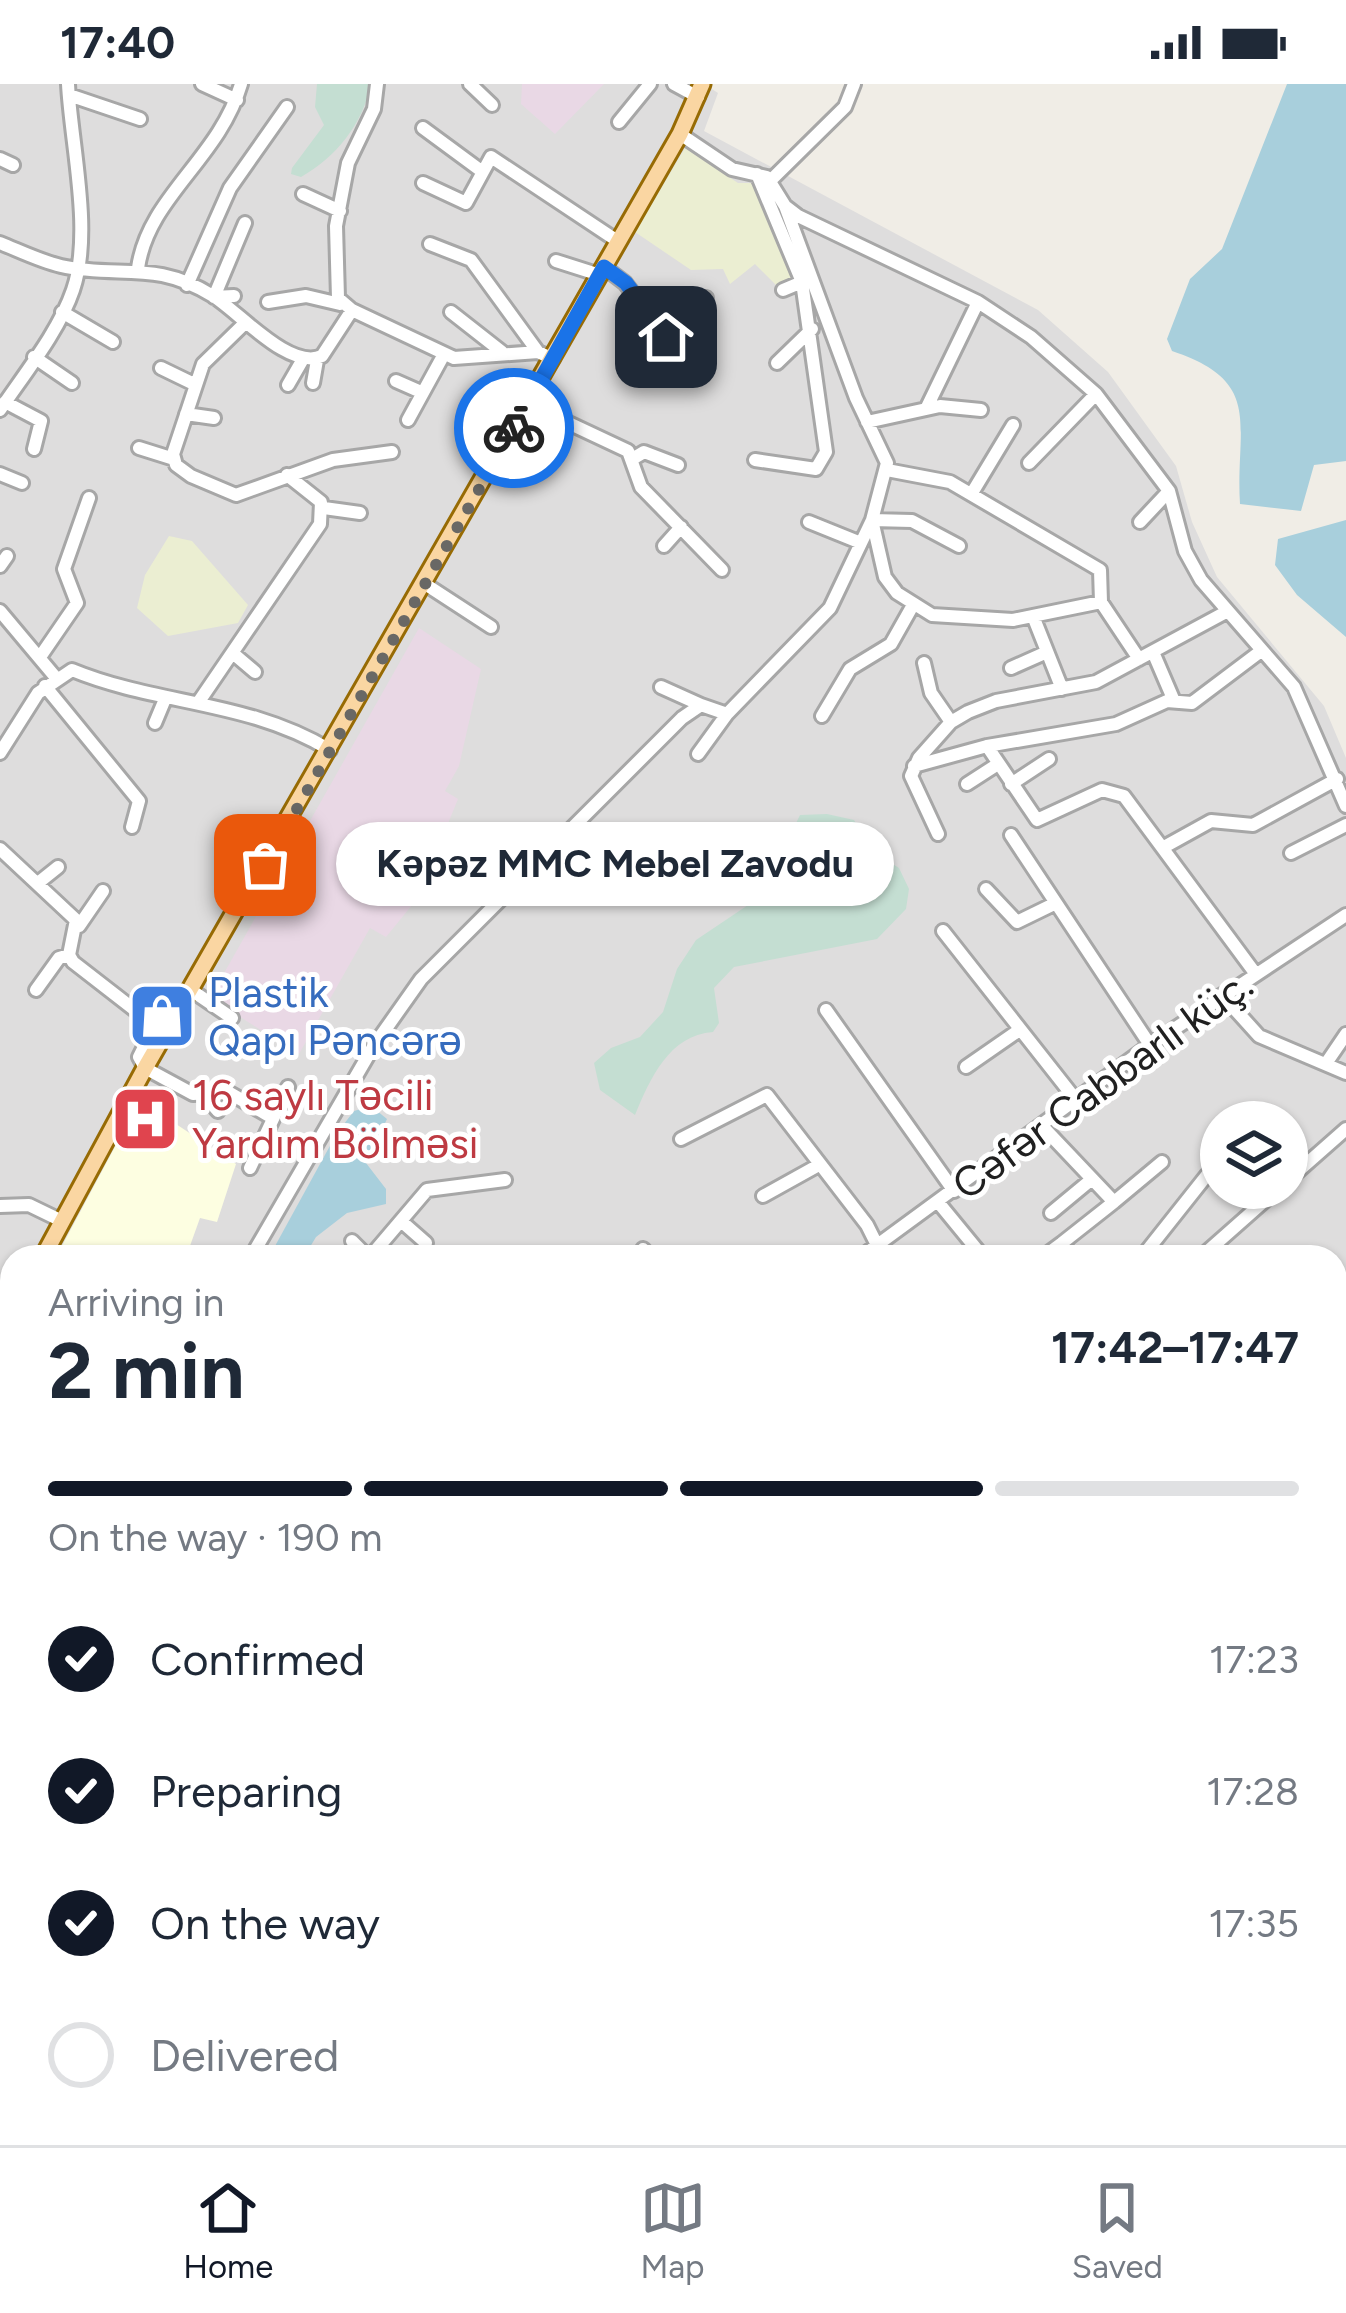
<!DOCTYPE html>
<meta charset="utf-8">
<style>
:root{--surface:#fff;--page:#f2f2f3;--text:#1f2937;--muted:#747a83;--line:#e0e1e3;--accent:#111827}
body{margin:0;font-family:Figtree,sans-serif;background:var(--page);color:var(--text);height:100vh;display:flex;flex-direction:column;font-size:45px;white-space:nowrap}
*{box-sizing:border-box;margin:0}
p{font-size:39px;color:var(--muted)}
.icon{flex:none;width:66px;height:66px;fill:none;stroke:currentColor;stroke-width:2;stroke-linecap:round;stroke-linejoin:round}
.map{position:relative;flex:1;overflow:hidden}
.side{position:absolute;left:0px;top:1161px;width:1347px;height:900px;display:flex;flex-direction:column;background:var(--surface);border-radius:36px 36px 0 0;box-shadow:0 3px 9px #0004}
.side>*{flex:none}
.fabs{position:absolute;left:1200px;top:1017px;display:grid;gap:24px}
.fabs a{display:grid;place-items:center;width:108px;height:108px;border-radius:50%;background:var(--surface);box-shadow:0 3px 9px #0004;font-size:60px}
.pin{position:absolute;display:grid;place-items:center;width:102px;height:102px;color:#fff;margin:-51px;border-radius:24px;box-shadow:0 6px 18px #0006}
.courier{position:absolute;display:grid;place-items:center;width:120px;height:120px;margin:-60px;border:9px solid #1a73e8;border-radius:50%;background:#fff;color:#222;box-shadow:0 3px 15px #0007}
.bubble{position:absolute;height:84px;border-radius:42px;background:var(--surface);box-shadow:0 3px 9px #0004;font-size:39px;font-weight:700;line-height:84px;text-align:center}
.headline em{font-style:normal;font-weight:700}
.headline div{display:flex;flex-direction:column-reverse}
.headline{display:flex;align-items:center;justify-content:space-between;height:204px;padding:0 48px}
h1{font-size:78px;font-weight:700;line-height:90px}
.bar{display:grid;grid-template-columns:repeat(4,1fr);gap:18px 12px;align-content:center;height:144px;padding:0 48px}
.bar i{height:15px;border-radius:9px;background:var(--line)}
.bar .current{background:var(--accent)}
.bar p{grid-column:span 4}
ol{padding:0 48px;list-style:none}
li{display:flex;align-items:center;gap:36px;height:132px}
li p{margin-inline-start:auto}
li .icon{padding:12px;border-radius:50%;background:var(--accent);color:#fff;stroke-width:4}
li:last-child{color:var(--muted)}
li i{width:66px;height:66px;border:6px solid var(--line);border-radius:50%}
.status{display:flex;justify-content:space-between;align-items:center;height:84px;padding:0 60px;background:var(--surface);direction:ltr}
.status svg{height:33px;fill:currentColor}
.dock{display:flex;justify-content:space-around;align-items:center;height:168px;border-top:3px solid var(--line);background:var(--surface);font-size:33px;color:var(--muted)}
.dock a{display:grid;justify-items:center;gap:6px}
.dock .current{color:var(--accent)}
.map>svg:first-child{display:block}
</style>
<div class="status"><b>17:40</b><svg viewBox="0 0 49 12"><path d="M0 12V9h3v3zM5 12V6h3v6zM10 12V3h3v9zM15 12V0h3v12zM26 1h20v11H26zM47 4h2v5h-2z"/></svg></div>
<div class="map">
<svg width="1346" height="2061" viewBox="0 0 1346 2061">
<rect width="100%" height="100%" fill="#f0ede6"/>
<path fill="#dedddd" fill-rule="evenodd" d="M 0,0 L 704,0 L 718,9 L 704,47 L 1038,226 L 1108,288 L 1176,382 L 1192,438 L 1217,493 L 1324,622 L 1346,674 L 1346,2061 L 0,2061 ZM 1221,1038 L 1287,1038 L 1287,1104 L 1221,1104 ZM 12,1173 L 1335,1173 L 1335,2049 L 12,2049 Z"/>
<path fill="#e9d8e5" d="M 522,0 L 604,0 L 555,50 L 521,20 Z
M 419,544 L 481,585 L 459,682 L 445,707 L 458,715 L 417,815 L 386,853 L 370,844 L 299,970 L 210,914 Z"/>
<path fill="#fdfee1" d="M 140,1016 L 236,1080 L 217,1138 L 200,1134 L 186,1173 L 56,1173 Z"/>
<path fill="#ebeed2" d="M 685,64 L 738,99 L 756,99 L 796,194 L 778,203 L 755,180 L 730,200 L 723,185 L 691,186 L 635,148 Z
M 169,452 L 192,457 L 248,521 L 238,539 L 168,552 L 137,524 L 145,491 Z"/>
<path fill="#c4ded2" d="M 317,0 L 371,0 C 362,41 337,72 301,93 L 291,90 L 292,84 L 324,41 L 315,23 Z
M 827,730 L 854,736 L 872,767 L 899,784 L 909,805 L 906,825 L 877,855 L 734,883 L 714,904 L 719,939 L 713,948 C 669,951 650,995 635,1031 L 600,1006 L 594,979 L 611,964 L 640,953 L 663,928 L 677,885 L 696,856 L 760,813 L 800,731 Z"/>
<path fill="#a8cfdc" d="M 1287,0 L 1346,0 L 1346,377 L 1314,381 L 1301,427 L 1240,420 C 1235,341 1265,298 1172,267 L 1167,255 L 1190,195 L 1222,165 Z
M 1346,436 L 1346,553 L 1297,511 L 1275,481 L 1278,455 Z
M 371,1022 L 387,1035 L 366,1079 L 386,1105 L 386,1120 L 347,1129 L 316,1153 L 304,1173 L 269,1173 L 337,1049 L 354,1027 Z"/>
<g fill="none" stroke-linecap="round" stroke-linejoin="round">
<defs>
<path id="minor" d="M 202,0 L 237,16
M 470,0 L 492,21
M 674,0 L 698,13
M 69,11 L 140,35
M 619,38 L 650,0
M 423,44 L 480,86
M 680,50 L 732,85 L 767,93 L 785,122 L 798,132 L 978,218 L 1031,253 L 1096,310 L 1169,407 L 1185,467 L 1201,496 L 1294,603 L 1346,722
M 0,75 L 13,81
M 771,96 L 845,23 L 854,0
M 423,99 L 466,119 L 491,73 L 619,158
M 303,110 L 340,127
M 0,159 C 20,167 40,177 61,182 C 119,195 154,175 213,212 C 239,228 290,287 322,272 L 352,226 L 454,274 L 538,268 L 553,275
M 430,160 L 471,176 L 538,268
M 556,177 L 600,191
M 604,183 L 625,199 L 666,253
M 138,184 C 148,113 219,75 241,0
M 187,201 L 230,104 L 287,23
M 783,206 L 802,198
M 234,212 L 214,213 L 245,139
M 268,218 L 306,212 L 340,220
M 352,226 L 338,214 L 336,142 L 348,79 L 374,25 L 377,0
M 62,228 L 113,258
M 451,228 L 502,268
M 244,240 L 203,280 L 173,370 L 176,381 L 191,392 L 236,411 L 333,376 L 392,368
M 657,246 L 706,214
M 34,273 L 72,299
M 777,279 L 812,245
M 161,284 L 194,300
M 396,297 L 421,308
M 313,299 L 317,276
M 288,301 L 303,275
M 5,318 L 41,337 L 34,365
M 528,320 L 628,367 L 641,403 L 722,486
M 927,323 L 978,218
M 0,326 C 25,289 59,247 73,206 C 93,148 71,60 68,0
M 186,330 L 214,334
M 408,336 L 443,272
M 867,338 L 940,322 L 981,326
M 139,364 L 174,375
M 634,374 L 644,368 L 678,381
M 755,376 L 816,385 L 826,368 L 802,198 L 757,90
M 1029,379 L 1096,310
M 887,386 L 950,398 L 1100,486 L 1101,518
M 0,390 L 22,399
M 972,409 L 1013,341
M 324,424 L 360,429
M 809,438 L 861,459
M 1140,438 L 1169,407
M 664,462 L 681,443
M 959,462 L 912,437 L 872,436 L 885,493 L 897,509 L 932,531 L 1013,536 L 1101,518 L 1139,575
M 0,482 L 7,472
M 425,500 L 491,543
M 0,527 L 57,595
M 1033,532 L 1062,605
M 1153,568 L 1174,617
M 235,571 L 255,588
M 40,573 L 77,519 L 64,485 L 89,414
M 924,579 L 931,609 L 951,638
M 1011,584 L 1047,568
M 45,602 L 139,717 L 132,743
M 661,603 L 701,621
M 200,616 L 320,440 L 321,418 L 287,391
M 822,632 L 850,585 L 891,560 L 913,521
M 155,639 L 165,615
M 0,669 L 38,609 L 72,586 C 157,621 247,616 330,666
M 698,670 L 727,630
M 914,682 L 987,662
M 967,700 L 998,680
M 1011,700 L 1049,675
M 938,750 L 911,692 L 919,674 L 951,638 L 968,628 L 996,617 L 1096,598 L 1226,528
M 1011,751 L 1150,961
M 1164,763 L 1211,737 L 1253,741 L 1337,695
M 0,765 L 76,836 L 69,871 L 73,878 L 149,937 L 151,949 L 139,973 L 145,984 L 193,1010 L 228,1008 L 271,1033
M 1291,769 L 1346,741
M 38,799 L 58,783
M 986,805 L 1017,838 L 1056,819
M 79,842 L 103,807
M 943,847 L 1076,1016
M 1255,889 L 1124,712 L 1102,706 L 1037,736 L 987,662 L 1116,640 L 1167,617 L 1192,619 L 1261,567
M 36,906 L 59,874 L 69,871
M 191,906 L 232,934
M 1222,911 L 1259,952 L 1346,989
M 826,926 L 954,1107
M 1327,978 L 1346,950
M 966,983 L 1018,947
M 205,1012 L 218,1027
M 1042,1042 L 1114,1118 L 1062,1159 L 1073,1173
M 681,1055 L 767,1011 L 867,1141 L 883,1173
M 250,1084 L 288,1003
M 1287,1097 L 1346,1045
M 763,1112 L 817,1082
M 938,1118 L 979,1168
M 1114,1118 L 1162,1078
M 0,1122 L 29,1121 L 62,1137
M 1051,1129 L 1092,1095
M 401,1137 L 426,1159
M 352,1157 L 368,1173
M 643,1165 L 650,1173
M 251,1173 L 373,963 L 421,895 L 682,634 L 701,621 L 727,630 L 830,524 L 872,436 L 887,379 L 856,314 L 785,122
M 370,1173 L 427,1106 L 505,1096
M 861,1173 L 1150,961 L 1346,831
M 1043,1173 L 1062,1159
M 1142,1173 L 1207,1091
M 1201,1173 L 1279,1104
M 1335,1262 L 1346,1246
M 1335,1332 L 1346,1339
M 0,1501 L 12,1485
M 1335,1519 L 1346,1528
M 1335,1550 L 1346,1543
M 1335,1642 L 1346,1649
M 1335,1760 L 1346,1765
M 0,1766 L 11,1780
M 1335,1833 L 1346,1839
M 0,1909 L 12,1932
M 1340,1937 L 1346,1911
M 0,1955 L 12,1946
M 1335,1996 L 1346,1999
M 197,2049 L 212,2061
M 303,2049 L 317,2061
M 543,2049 L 569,2061
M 689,2049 L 710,2061
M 1065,2049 L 1075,2061
M 1257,2049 L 1283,2061
M 173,2061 L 186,2049
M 363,2061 L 371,2049
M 433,2061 L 451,2049
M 741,2061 L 746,2049
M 792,2061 L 801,2049
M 907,2061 L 910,2049
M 1042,2061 L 1047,2049
M 1328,2061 L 1346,2044"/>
<path id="major" d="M 43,1173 L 145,984 L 680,50 L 702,0
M 0,1256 L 12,1233"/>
</defs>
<use href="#minor" stroke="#a7a7a7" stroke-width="18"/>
<use href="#major" stroke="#976b04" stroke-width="21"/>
<use href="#minor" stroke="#fff" stroke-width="12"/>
<use href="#major" stroke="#fad6a2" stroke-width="15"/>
</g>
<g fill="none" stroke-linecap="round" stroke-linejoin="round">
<path stroke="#696865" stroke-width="12" stroke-dasharray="0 21.6" d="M 265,781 L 514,344"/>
<path stroke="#1a73e8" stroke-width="15" d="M 514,344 L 604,183 L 626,199 L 666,253"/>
</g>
<defs>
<symbol id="shop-square" viewBox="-11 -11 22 22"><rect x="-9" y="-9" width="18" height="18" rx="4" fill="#3f7fe0" stroke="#fff"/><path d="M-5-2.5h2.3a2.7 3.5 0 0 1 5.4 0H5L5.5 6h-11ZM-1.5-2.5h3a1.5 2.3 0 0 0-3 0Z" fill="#fff"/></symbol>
<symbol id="hospital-square" viewBox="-11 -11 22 22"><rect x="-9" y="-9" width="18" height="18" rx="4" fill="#e0444e" stroke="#fff"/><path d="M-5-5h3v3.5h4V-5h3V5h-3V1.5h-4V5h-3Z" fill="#fff"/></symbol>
</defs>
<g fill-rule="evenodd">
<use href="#shop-square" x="124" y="894" width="76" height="76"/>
<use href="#hospital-square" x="107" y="997" width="76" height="76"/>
</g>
<g text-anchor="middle" stroke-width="10" stroke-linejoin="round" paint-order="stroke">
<g font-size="42" fill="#366cbe" stroke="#fff" text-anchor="start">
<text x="208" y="923">Plastik<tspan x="208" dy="48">Qapı Pəncərə</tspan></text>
</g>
<g font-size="42" fill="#202020" stroke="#fff">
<text transform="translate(1102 1000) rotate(-36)" y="15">Cəfər Cabbarlı küç.</text>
</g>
<g font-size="42" fill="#be3a42" stroke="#fff" text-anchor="start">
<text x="192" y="1026">16 saylı Təcili<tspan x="192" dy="48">Yardım Bölməsi</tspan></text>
</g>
</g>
</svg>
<div class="fabs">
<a><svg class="icon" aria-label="layers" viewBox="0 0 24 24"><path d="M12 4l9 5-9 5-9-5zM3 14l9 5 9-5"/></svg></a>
</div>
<div class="pin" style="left:265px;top:781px;background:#ea580c"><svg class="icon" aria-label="bag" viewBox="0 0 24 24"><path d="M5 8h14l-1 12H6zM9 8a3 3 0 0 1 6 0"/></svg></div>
<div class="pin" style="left:666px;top:253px;background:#1f2937"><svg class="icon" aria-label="home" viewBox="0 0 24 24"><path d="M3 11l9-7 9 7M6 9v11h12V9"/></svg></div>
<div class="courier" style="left:514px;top:344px"><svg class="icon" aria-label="bike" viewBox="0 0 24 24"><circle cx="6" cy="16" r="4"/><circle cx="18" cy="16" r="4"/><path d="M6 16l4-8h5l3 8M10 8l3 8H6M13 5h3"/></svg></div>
<div class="bubble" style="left:336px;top:738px;width:558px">Kəpəz MMC Mebel Zavodu</div>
<section class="side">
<div class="headline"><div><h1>2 min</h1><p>Arriving in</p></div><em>17:42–17:47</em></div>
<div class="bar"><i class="current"></i><i class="current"></i><i class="current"></i><i></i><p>On the way · 190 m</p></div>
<ol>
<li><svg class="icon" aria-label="check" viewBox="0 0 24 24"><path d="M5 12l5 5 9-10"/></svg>Confirmed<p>17:23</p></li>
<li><svg class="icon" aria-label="check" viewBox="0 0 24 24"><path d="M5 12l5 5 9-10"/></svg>Preparing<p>17:28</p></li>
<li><svg class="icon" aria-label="check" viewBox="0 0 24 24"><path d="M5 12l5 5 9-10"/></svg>On the way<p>17:35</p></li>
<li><i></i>Delivered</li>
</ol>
</section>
</div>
<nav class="dock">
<a class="current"><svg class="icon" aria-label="home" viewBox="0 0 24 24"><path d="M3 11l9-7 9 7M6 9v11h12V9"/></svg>Home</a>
<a><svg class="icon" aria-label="map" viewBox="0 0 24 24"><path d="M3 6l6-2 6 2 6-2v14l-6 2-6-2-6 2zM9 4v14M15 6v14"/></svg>Map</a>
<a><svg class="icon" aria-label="saved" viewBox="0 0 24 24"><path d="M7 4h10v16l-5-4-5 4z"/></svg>Saved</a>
</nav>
